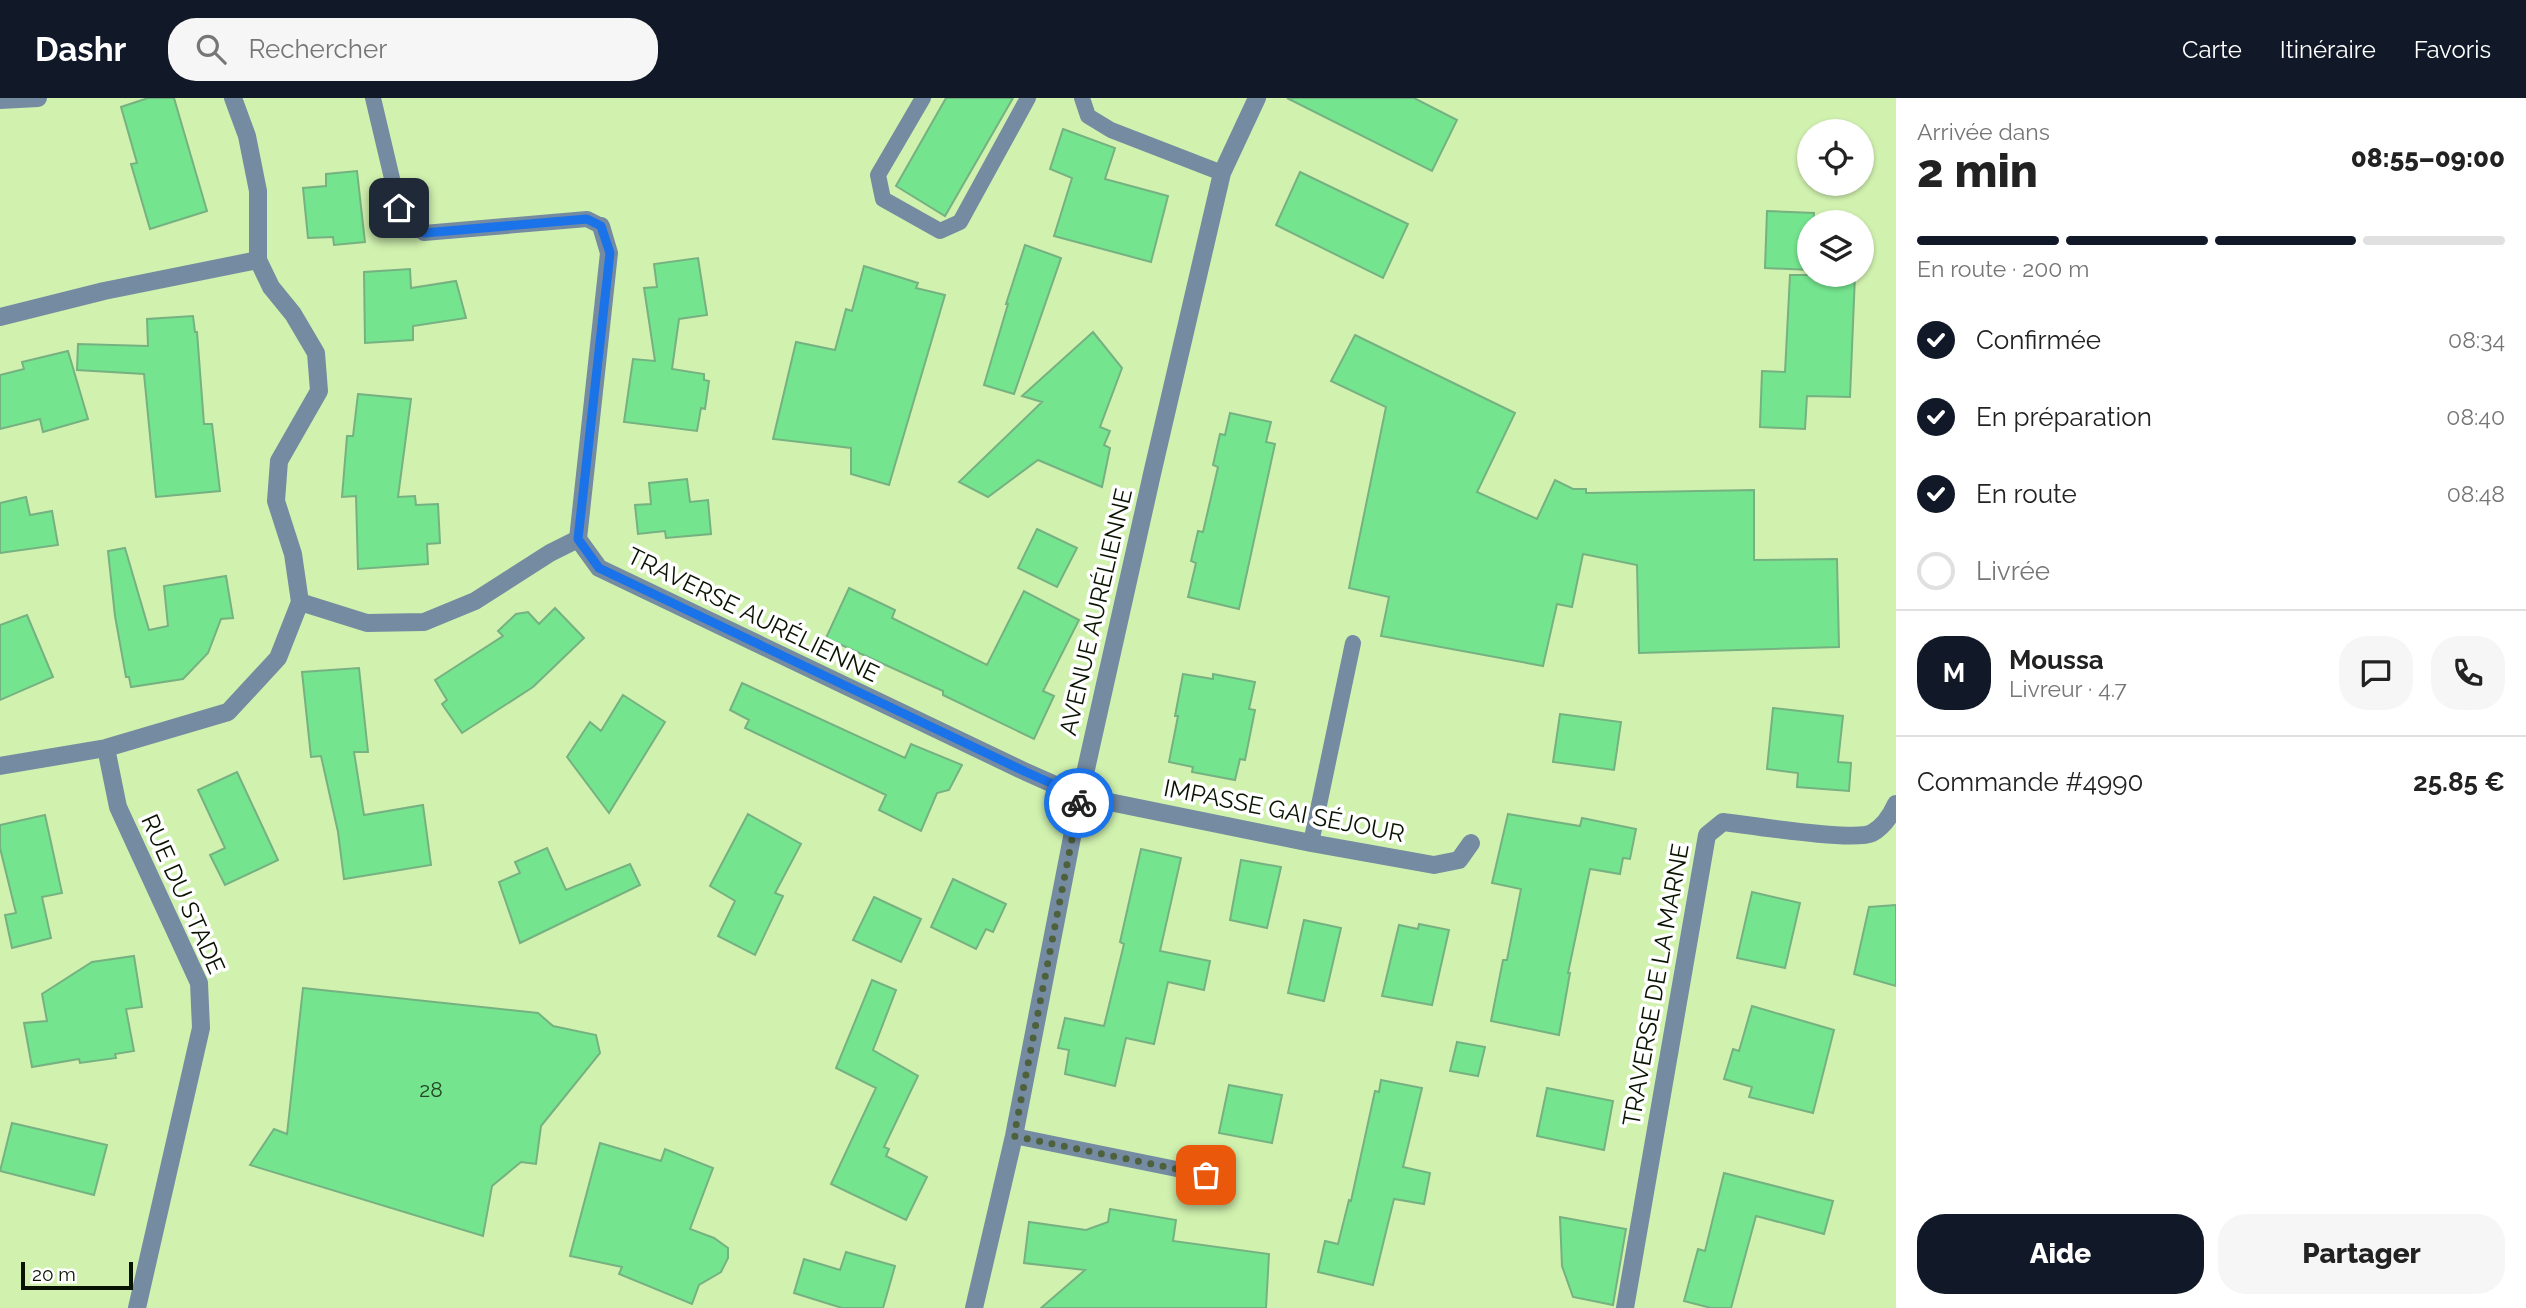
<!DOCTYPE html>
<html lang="fr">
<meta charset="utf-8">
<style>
:root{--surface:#fff;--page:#f6f6f6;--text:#222;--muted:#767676;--line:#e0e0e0;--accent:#111827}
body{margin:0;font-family:Raleway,sans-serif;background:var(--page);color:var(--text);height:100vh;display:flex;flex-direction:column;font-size:26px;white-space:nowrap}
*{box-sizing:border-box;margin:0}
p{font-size:23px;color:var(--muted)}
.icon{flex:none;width:38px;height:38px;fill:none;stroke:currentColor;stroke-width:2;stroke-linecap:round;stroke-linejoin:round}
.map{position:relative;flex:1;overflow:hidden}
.drawer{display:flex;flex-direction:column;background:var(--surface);width:630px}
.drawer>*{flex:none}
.fabs{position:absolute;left:1797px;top:21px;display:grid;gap:14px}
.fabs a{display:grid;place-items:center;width:77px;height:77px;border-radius:50%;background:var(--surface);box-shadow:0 2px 5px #0004;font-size:35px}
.scale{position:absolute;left:21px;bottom:18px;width:112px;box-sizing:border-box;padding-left:7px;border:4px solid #081300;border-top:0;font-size:19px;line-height:24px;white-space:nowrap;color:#081300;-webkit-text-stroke:5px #fff;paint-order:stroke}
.pin{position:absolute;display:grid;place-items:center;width:60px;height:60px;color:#fff;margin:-30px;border-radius:14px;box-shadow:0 4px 10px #0006}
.courier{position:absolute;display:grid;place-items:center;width:70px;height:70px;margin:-35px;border:5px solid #1a73e8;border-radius:50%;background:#fff;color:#222;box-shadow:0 2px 9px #0007}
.headline em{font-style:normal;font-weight:800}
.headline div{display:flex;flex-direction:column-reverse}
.headline{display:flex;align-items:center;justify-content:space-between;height:119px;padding:0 21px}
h1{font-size:46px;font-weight:800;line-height:52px}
.bar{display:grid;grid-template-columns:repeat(4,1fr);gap:10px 7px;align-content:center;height:84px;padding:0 21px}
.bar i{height:9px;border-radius:5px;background:var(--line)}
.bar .current{background:var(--accent)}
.bar p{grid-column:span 4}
.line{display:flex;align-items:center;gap:18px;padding:0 21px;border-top:2px solid var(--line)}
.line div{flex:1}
.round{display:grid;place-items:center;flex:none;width:74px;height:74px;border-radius:28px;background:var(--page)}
ol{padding:0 21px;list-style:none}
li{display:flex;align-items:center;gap:21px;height:77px}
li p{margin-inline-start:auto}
li .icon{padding:7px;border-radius:50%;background:var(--accent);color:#fff;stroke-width:4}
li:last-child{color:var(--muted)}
li i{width:38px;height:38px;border:4px solid var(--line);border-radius:50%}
.primary-button{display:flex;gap:14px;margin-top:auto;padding:14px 21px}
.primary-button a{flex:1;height:80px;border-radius:28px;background:var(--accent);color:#fff;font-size:28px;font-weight:800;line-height:80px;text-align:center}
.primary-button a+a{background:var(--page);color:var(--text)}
header{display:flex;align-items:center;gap:42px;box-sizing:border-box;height:98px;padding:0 35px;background:var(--accent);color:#fff}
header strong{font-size:33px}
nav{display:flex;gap:38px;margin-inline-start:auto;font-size:24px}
.search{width:490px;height:63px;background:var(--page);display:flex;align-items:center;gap:18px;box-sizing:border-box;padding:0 24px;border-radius:28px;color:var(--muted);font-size:26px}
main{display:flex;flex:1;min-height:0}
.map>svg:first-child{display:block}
</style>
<header>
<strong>Dashr</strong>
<div class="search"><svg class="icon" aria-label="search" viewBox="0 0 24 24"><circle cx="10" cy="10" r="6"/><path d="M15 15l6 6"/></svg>Rechercher</div>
<nav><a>Carte</a><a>Itinéraire</a><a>Favoris</a></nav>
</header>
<main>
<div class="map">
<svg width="1896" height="1210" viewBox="0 0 1896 1210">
<rect width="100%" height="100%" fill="#d1f2af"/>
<path fill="#74e48e" stroke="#76b181" stroke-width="2" d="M 148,0 L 174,0 L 207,113 L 150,131 L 131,66 L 137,65 L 121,9 Z
M 946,0 L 1013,0 L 945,118 L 896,88 Z
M 1287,0 L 1414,0 L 1457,22 L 1432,73 Z
M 1063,31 L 1115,50 L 1105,81 L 1168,98 L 1151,164 L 1054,138 L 1072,80 L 1050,71 Z
M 357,73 L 365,144 L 334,147 L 333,139 L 308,140 L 303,90 L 326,88 L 326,76 Z
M 1300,74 L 1408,126 L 1383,180 L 1276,127 Z
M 1767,113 L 1814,115 L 1813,124 L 1810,124 L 1810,172 L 1765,170 Z
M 1025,147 L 1061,160 L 1014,296 L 984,287 L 1008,206 L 1006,206 Z
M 698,160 L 707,217 L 679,221 L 672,271 L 704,276 L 704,282 L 709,283 L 705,311 L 701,310 L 697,333 L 624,324 L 633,261 L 655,263 L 644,190 L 657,189 L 654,166 Z
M 864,168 L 918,185 L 916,190 L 945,197 L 889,387 L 851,376 L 851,350 L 773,341 L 796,244 L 835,252 L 846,211 L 852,213 Z
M 410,171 L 411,190 L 456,183 L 466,220 L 413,228 L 413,242 L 365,245 L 364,174 Z
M 1790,177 L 1855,177 L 1850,299 L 1807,298 L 1805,331 L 1760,329 L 1762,273 L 1785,274 Z
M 193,218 L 195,234 L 197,234 L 204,326 L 212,326 L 220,393 L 156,399 L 144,276 L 77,272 L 78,246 L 148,248 L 147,221 Z
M 1093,234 L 1122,270 L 1100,329 L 1110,333 L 1104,347 L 1110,350 L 1102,389 L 1038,362 L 988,399 L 959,384 L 1042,304 L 1022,298 Z
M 1355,237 L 1515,315 L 1477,394 L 1537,421 L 1555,382 L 1573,391 L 1586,391 L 1586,395 L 1754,392 L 1754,462 L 1837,461 L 1839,549 L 1639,555 L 1637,467 L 1583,456 L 1572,509 L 1557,506 L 1543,568 L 1381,538 L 1389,499 L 1349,490 L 1386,309 L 1331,283 Z
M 68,253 L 88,321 L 43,334 L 40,321 L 0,331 L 0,277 L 24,271 L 22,264 Z
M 358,296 L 411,301 L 398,399 L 415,398 L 416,407 L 438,406 L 440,445 L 427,446 L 428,466 L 358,471 L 356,398 L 342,399 L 347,338 L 353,338 Z
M 1230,315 L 1271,324 L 1266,344 L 1275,346 L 1239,511 L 1188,499 L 1196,465 L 1191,463 L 1198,433 L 1203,434 L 1218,369 L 1213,367 L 1220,336 L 1225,337 Z
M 687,381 L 690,404 L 708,402 L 711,436 L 666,440 L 665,433 L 638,436 L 635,407 L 651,406 L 649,385 Z
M 26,399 L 30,417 L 52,413 L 58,447 L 0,455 L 0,405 Z
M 1037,431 L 1077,450 L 1057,489 L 1018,470 Z
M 125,450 L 149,532 L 168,528 L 164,488 L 226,478 L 233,520 L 221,521 L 208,555 L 183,581 L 131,589 L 129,579 L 126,579 L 115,518 L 108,453 Z
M 849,490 L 895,512 L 892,520 L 987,567 L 1024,493 L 1079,522 L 1043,593 L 1054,598 L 1034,641 L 943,597 L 943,593 L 826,540 Z
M 555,510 L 584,540 L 533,589 L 462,635 L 442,606 L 447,602 L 435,582 L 503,538 L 498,533 L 516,516 L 528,514 L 539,526 Z
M 27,517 L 53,579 L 0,602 L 0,527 Z
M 359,570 L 368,654 L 354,654 L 364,717 L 423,707 L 431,767 L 344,781 L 338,734 L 321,658 L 311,659 L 302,574 Z
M 1183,576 L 1213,581 L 1213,576 L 1255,584 L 1249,611 L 1255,612 L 1245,662 L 1240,661 L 1235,682 L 1192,674 L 1193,669 L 1169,664 L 1178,618 L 1175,618 Z
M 742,585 L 905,660 L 911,646 L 962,667 L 949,692 L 937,695 L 921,733 L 879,712 L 886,697 L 745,630 L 749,622 L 730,612 Z
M 623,597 L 665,624 L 609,715 L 567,659 L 590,624 L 601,633 Z
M 1773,610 L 1843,618 L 1838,664 L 1851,665 L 1849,693 L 1797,689 L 1798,675 L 1767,671 Z
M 1560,616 L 1621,624 L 1614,672 L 1553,664 Z
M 237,674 L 278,762 L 225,787 L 210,757 L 225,750 L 198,692 Z
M 748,716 L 801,746 L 775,795 L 783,798 L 755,857 L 718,838 L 735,803 L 710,788 Z
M 1508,716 L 1580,728 L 1582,720 L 1636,731 L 1630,761 L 1623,760 L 1620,776 L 1590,771 L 1568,875 L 1570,875 L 1559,937 L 1491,923 L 1503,862 L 1507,862 L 1521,791 L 1492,785 Z
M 45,717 L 62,795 L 42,799 L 51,840 L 12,850 L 5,817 L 16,815 L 0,750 L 0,727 Z
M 547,750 L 566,792 L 630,766 L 640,787 L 520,845 L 499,784 L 520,775 L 515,764 Z
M 1141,751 L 1181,760 L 1160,853 L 1210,863 L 1204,892 L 1168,884 L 1154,946 L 1126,940 L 1115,988 L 1065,976 L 1069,952 L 1058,950 L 1065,920 L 1104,928 L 1124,846 L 1120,844 Z
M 1241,762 L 1281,769 L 1267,830 L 1230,822 Z
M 953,781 L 1006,806 L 993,834 L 986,831 L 976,851 L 931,829 Z
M 1752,794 L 1800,805 L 1785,870 L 1737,860 Z
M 874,799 L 921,821 L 901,864 L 853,842 Z
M 1896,807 L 1896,888 L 1854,876 L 1869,809 Z
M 1304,822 L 1341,830 L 1324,903 L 1288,895 Z
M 1419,826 L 1449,832 L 1432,907 L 1382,898 L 1399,827 L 1418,831 Z
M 134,858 L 142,909 L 126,911 L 134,953 L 115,956 L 116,960 L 80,965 L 79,961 L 32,969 L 24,925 L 47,923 L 42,896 L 92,864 Z
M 872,882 L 896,892 L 873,952 L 918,978 L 884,1049 L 889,1051 L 886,1058 L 927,1079 L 906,1122 L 831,1086 L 876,990 L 836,970 Z
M 303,890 L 538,915 L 553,928 L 596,937 L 600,955 L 541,1028 L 536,1066 L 521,1064 L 492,1088 L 483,1138 L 250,1067 L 274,1031 L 287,1036 Z
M 1752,908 L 1834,932 L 1813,1015 L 1749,999 L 1752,989 L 1724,981 L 1733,951 L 1739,953 Z
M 1457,944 L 1485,949 L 1478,978 L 1450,973 Z
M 1381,982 L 1422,990 L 1403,1069 L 1430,1075 L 1424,1106 L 1394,1101 L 1373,1187 L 1318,1174 L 1325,1143 L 1338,1146 L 1349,1102 L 1351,1103 L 1375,993 L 1379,994 Z
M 1229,987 L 1282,997 L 1272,1045 L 1219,1035 Z
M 1547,990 L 1613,1003 L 1604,1052 L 1537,1038 Z
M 12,1025 L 107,1047 L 94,1097 L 0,1073 Z
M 600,1045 L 661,1063 L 665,1051 L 713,1070 L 690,1131 L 714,1140 L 728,1150 L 728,1160 L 721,1174 L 699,1187 L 692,1206 L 619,1176 L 622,1169 L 570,1158 Z
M 1724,1075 L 1833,1103 L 1824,1136 L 1756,1118 L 1731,1210 L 1711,1210 L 1684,1203 L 1698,1151 L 1705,1153 Z
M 1110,1111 L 1176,1122 L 1173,1143 L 1269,1156 L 1266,1210 L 1041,1210 L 1085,1172 L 1024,1165 L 1029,1124 L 1086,1132 L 1108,1124 Z
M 1560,1119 L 1626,1131 L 1613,1207 L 1573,1199 L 1562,1168 Z
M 846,1154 L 895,1168 L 883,1210 L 842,1210 L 794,1195 L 804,1161 L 840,1172 Z"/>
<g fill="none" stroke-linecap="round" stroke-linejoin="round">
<path stroke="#758ba1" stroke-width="16" d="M 373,0 L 399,110 L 424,135 L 587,121 L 601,128
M 923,0 L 878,77 L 883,101 L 940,133 L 960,124 L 1028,0
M 1082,0 L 1088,18 L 1111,32 L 1222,75
M 1311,745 L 1353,545
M 1014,1038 L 1206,1077"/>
<path stroke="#758ba1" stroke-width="18" d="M 0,2 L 38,0
M 0,219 L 104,193 L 258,162
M 578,441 L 609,155 L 601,128
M 300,504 L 367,525 L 424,524 L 475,503 L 550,455 L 578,441 L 599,470 L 1026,674 L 1080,698 L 1311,745 L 1434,767 L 1459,762 L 1471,745
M 106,650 L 118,709 L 199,885 L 201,930 L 137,1210
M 0,668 L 106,650 L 228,614 L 278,560 L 300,504 L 293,456 L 276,403 L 279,363 L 319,293 L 316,255 L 293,216 L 271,189 L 258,162 L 258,93 L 247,38 L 233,0
M 974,1210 L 1014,1038 L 1080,698 L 1152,376 L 1222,75 L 1257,0
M 1625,1210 L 1707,737 L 1723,724 C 1749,727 1855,744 1872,735 C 1883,729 1891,717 1896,706"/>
</g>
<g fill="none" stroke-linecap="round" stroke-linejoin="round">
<path stroke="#4e613d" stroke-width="7" stroke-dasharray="0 12.6" d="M 1079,705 L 1014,1038 L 1206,1077"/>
<path stroke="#1a73e8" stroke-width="9" d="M 399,110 L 424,135 L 587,121 L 601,128 L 610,155 L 578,441 L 599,470 L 1026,674 L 1080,698 L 1079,705"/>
</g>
<g text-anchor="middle" stroke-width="7" stroke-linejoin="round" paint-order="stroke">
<g font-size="21" fill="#234724">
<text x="431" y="999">28</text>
</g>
<g font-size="24" fill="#081300" stroke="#fff">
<text transform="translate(1096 514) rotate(-77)" y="8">AVENUE AURÉLIENNE</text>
<text transform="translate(753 517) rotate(26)" y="8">TRAVERSE AURÉLIENNE</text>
<text transform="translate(1284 713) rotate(11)" y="8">IMPASSE GAI SÉJOUR</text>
<text transform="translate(183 796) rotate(66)" y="8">RUE DU STADE</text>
<text transform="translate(1656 887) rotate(-80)" y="8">TRAVERSE DE LA MARNE</text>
</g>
</g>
</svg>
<div class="fabs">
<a><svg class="icon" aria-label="locate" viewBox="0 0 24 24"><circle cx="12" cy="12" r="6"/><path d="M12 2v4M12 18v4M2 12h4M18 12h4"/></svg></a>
<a><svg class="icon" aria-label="layers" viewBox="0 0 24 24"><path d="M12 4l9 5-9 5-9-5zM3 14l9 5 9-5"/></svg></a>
</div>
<div class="scale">20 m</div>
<div class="pin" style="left:1206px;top:1077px;background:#ea580c"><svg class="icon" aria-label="bag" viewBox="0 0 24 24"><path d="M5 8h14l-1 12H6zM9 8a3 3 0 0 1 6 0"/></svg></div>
<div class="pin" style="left:399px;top:110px;background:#1f2937"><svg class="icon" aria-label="home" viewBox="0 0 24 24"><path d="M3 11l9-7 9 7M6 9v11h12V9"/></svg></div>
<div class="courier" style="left:1079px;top:705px"><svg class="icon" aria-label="bike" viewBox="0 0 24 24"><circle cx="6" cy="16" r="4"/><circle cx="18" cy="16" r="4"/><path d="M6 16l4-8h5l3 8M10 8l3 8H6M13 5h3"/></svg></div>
</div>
<section class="drawer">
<div class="headline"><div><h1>2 min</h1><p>Arrivée dans</p></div><em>08:55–09:00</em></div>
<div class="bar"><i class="current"></i><i class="current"></i><i class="current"></i><i></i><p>En route · 200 m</p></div>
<ol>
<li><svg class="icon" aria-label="check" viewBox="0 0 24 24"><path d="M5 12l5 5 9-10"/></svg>Confirmée<p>08:34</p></li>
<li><svg class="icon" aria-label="check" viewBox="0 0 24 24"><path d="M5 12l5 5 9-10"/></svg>En préparation<p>08:40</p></li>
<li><svg class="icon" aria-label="check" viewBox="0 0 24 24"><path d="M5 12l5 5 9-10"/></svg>En route<p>08:48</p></li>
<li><i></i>Livrée</li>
</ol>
<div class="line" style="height:126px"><b class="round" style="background:var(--accent);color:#fff">M</b><div><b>Moussa</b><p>Livreur · 4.7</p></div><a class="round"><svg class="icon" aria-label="chat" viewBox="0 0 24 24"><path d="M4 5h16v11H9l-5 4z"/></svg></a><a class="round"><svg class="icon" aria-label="phone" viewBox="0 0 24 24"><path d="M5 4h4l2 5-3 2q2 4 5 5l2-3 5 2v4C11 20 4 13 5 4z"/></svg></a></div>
<div class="line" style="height:91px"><div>Commande #4990</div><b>25.85 €</b></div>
<div class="primary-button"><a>Aide</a><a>Partager</a></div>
</section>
</main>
